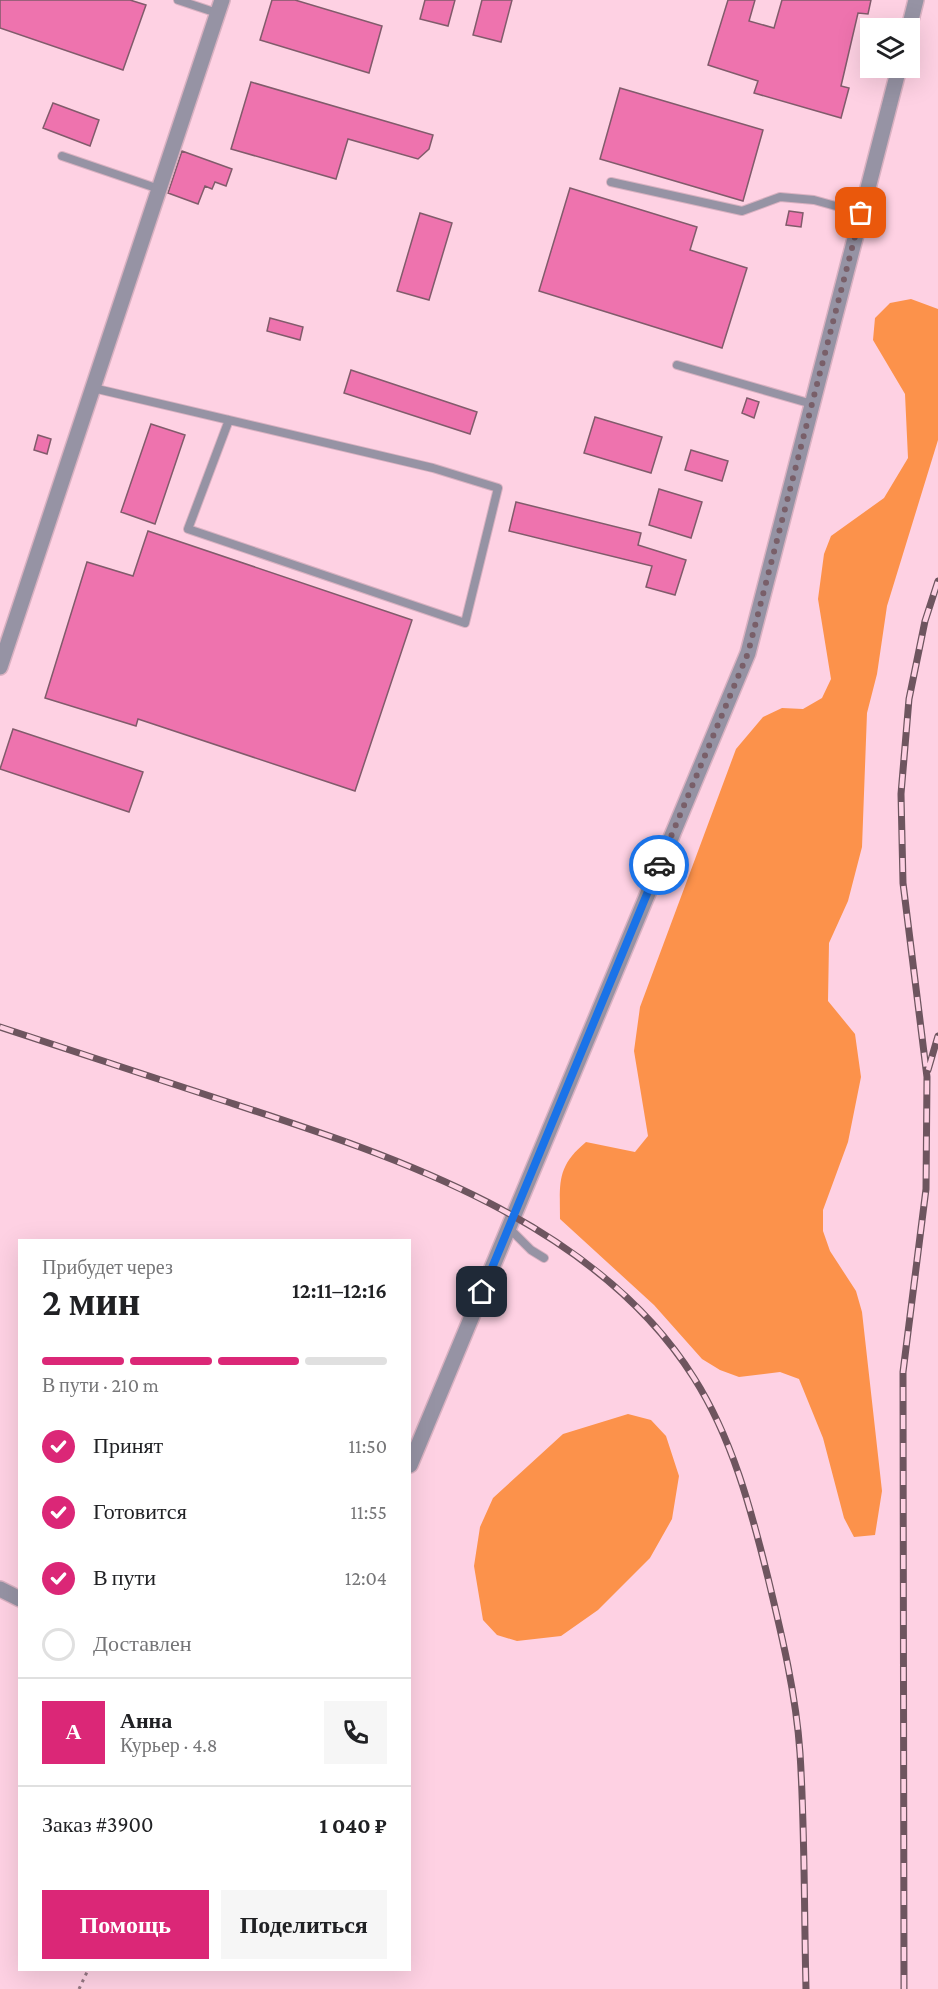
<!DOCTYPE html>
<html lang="ru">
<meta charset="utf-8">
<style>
:root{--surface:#fff;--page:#f6f6f6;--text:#202124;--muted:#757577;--line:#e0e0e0;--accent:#db2777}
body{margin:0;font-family:"Crimson Pro",serif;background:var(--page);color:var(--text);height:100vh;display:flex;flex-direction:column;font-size:22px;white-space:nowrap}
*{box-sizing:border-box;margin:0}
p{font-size:20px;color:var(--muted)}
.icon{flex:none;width:33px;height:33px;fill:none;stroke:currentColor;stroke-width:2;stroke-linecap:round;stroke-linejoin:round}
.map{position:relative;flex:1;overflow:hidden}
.sheet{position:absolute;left:18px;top:1239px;width:393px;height:732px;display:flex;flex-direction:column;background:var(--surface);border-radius:0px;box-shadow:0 6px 24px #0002}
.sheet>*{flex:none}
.tools{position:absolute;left:860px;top:18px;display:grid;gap:12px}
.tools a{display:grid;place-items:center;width:60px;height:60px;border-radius:0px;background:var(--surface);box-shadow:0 6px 24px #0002;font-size:30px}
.pin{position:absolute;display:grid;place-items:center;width:51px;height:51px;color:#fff;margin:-26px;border-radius:12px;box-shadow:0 3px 9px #0006}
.courier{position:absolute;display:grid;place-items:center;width:60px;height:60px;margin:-30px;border:4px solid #1a73e8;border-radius:50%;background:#fff;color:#222;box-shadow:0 2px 8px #0007}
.head em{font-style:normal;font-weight:600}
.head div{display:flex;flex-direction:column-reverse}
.head{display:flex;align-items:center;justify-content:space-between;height:102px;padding:0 24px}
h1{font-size:39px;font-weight:600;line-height:45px}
.bar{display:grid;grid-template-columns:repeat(4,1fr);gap:9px 6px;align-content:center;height:72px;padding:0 24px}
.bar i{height:8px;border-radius:4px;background:var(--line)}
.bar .selected{background:var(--accent)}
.bar p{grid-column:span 4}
.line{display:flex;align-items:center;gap:15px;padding:0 24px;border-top:2px solid var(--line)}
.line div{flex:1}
.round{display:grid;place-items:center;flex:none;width:63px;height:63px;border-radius:0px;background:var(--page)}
ol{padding:0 24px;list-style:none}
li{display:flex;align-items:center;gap:18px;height:66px}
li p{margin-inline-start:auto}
li .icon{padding:6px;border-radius:50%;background:var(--accent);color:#fff;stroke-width:4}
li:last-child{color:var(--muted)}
li i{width:33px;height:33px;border:3px solid var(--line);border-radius:50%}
.cta{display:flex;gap:12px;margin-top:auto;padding:12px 24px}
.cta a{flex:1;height:69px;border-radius:0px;background:var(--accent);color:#fff;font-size:24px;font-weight:600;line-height:69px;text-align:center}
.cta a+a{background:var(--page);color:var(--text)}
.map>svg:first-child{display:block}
</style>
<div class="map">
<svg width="938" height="1989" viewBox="0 0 938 1989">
<rect width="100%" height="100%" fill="#fed1e3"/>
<path fill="#fc924b" d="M 911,299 L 938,309 L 938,440 L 887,606 L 877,674 L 867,713 L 862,847 L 848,901 L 829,943 L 828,1001 L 855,1034 L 861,1077 L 848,1142 L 823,1210 L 823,1231 L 830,1251 L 856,1291 L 862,1312 L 882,1491 L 875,1535 L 854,1537 L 844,1518 L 823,1438 L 799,1379 L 780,1372 L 739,1377 L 720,1370 L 702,1359 L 654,1305 L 560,1219 C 560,1183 556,1167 586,1142 L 635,1152 L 648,1136 L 634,1051 L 640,1007 L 736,749 L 763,717 L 782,708 L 803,709 L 822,698 L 831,679 L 818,599 L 824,554 L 831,536 L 884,498 L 908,458 L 905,394 L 873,340 L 875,318 L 890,303 Z
M 628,1414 L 651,1420 L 666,1436 L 679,1476 L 672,1519 L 650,1558 L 598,1610 L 561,1636 L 517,1641 L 497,1635 L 483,1620 L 474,1566 L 480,1527 L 493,1498 L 563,1434 Z"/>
<path fill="#ee73ae" stroke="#815b6b" stroke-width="1.5" d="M 0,0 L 130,0 L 146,5 L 123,70 L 0,28 Z
M 272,0 L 295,0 L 382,26 L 369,73 L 260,40 Z
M 425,0 L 455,0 L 448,26 L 420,19 Z
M 482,0 L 512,0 L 501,42 L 473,35 Z
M 728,0 L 755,0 L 749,21 L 774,28 L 782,0 L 871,0 L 868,14 L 858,13 L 841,86 L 849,88 L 841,118 L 754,93 L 758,81 L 708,65 Z
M 251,82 L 433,135 L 429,149 L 418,159 L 348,139 L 336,179 L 231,149 Z
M 620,88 L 763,130 L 743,201 L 600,159 Z
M 53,103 L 99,120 L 90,146 L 43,128 Z
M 182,151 L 232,169 L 226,186 L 215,182 L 212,189 L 205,186 L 198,204 L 168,193 Z
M 570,188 L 697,227 L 690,250 L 747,268 L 722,348 L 539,291 Z
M 789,211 L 803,213 L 801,227 L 786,225 Z
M 420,213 L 452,223 L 429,300 L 397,291 Z
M 270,318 L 303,327 L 300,340 L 267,331 Z
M 351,370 L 477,412 L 470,434 L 344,393 Z
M 747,398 L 759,402 L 754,418 L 742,413 Z
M 595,417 L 662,437 L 651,473 L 584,453 Z
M 151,424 L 185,435 L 155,524 L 121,512 Z
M 38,435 L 51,439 L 47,454 L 34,450 Z
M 691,450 L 728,461 L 722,481 L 685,470 Z
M 659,489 L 702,502 L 691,538 L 649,525 Z
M 516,502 L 641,533 L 638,545 L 686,560 L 675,595 L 646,587 L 652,566 L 509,531 Z
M 148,531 L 412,620 L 355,791 L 138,719 L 136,726 L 45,698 L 87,562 L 133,576 Z
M 13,729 L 143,772 L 129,812 L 0,769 Z"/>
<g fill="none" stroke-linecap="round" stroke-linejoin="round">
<defs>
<path id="lane" d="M 178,0 L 217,13
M 62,156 L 159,189
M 611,182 L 742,211 L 780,197 L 814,200 L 861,213
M 677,365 L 812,404
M 93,388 L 433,468 L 498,488 L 465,623 L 188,529 L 229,420
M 509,1228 L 531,1250 L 544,1258"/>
<path id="street" d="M 909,28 L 916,0
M 0,667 L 222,0
M 410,1465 L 748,653 L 899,68
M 0,1589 L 20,1599"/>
</defs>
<use href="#lane" stroke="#d9b1c1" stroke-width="10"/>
<use href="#street" stroke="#d9b1c1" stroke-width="18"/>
<path stroke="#957783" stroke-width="3" stroke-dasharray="3 4.5" stroke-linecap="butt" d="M 79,1989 L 88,1970"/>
<use href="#lane" stroke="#9693a4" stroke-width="8"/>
<use href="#street" stroke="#9693a4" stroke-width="15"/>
<defs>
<path id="rail" d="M 0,1027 C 77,1052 154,1078 231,1103 C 396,1157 596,1222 694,1378 C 732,1438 751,1509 768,1578 C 782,1636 796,1694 800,1753 C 805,1832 804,1911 806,1989
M 928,1070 L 938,1036
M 904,1989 L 903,1372 L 926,1189 L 927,1077 L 903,883 L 901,794 L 909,699 L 925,621 L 938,581"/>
</defs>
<use href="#rail" stroke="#6e555f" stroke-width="7"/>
<use href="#rail" stroke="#fed1e3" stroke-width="4.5" stroke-dasharray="14" stroke-linecap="butt"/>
</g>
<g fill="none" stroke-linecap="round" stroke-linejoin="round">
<path stroke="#795f69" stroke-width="6" stroke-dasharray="0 10.8" d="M 659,865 L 748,653 L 861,213"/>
<path stroke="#1a73e8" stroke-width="8" d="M 482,1292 L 659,865"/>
</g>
</svg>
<div class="tools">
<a><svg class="icon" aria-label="layers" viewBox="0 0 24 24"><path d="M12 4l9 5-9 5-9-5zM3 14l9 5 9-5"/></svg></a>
</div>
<div class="pin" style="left:861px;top:213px;background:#ea580c"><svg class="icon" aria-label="bag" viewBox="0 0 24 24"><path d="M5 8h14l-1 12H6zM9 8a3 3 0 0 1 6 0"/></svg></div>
<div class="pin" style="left:482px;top:1292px;background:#1f2937"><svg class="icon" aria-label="home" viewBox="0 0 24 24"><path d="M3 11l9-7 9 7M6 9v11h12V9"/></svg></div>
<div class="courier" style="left:659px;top:865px"><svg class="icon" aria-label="car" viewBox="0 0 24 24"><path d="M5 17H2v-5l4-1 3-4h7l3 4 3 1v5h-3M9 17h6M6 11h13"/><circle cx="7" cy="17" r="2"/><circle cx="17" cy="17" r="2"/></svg></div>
<section class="sheet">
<div class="head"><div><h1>2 мин</h1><p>Прибудет через</p></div><em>12:11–12:16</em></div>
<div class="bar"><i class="selected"></i><i class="selected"></i><i class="selected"></i><i></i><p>В пути · 210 m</p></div>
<ol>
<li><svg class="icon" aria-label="check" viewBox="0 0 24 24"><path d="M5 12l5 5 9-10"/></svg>Принят<p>11:50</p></li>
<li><svg class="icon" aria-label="check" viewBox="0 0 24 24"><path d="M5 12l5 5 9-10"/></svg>Готовится<p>11:55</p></li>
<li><svg class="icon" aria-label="check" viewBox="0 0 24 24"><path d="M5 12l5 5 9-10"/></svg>В пути<p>12:04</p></li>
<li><i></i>Доставлен</li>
</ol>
<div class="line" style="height:108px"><b class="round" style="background:var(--accent);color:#fff">А</b><div><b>Анна</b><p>Курьер · 4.8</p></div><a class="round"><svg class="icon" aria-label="phone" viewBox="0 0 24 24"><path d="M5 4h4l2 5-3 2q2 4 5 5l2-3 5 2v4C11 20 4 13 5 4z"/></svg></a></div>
<div class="line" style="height:78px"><div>Заказ #3900</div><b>1 040 ₽</b></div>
<div class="cta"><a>Помощь</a><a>Поделиться</a></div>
</section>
</div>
